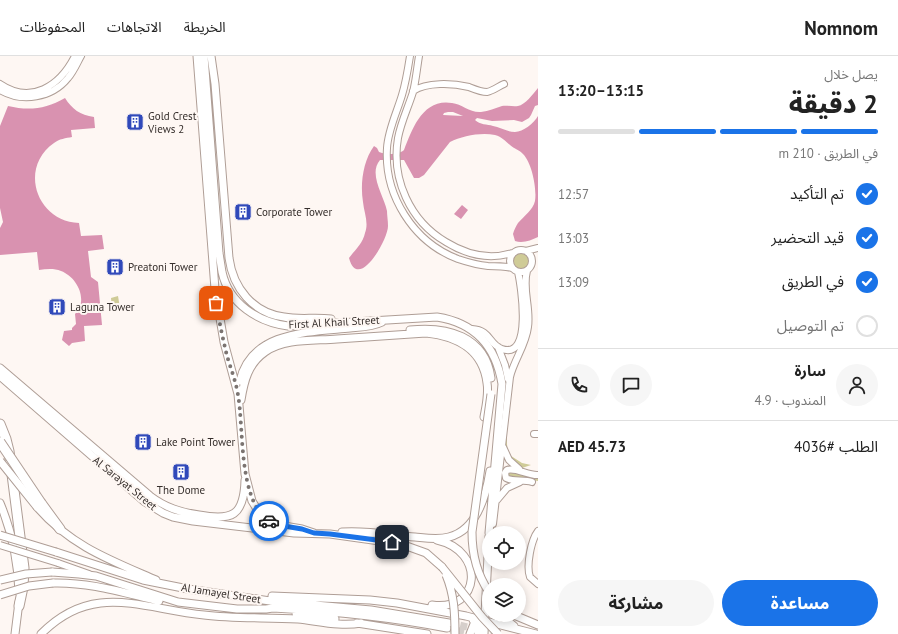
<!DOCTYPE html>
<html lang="ar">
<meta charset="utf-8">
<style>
:root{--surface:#fff;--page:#f6f6f6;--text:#222;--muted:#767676;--line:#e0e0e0;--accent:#1a73e8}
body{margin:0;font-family:"PT Sans","Noto Sans Arabic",sans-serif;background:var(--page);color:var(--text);direction:rtl;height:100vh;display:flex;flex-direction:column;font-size:15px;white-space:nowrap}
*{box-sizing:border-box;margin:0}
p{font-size:13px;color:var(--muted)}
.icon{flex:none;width:22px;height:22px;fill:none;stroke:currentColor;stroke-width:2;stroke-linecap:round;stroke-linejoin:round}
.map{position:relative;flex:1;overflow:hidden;direction:ltr}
.drawer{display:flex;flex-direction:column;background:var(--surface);width:360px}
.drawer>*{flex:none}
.fabs{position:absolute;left:482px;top:470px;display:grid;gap:8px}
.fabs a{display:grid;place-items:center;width:44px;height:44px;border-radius:50%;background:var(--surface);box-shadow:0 2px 10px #0003;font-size:20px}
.pin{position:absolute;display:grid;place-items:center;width:34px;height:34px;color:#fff;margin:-17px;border-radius:8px;box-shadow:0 2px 6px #0006}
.courier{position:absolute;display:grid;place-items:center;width:40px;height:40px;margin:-20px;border:3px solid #1a73e8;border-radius:50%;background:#fff;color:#222;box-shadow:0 1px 5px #0007}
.overview em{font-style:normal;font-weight:800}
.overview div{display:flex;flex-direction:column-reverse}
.overview{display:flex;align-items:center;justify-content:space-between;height:68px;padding:0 20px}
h1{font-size:26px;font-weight:800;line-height:30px}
.bar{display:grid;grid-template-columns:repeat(4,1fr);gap:6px 4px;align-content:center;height:48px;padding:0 20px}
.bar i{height:5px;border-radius:3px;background:var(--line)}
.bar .current{background:var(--accent)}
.bar p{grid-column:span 4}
.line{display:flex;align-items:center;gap:10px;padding:0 20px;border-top:1px solid var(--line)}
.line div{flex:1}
.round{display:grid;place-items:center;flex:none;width:42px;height:42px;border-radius:21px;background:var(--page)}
ol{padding:0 20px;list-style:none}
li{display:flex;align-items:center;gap:12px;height:44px}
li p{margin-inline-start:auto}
li .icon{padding:4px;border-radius:50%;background:var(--accent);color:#fff;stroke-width:4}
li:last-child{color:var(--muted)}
li i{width:22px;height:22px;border:2px solid var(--line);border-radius:50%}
.button{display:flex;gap:8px;margin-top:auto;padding:8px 20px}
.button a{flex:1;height:46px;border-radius:24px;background:var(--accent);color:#fff;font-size:16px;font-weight:800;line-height:46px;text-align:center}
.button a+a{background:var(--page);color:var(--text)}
header{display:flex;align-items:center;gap:24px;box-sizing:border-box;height:56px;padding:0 20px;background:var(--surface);border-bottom:1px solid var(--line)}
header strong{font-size:19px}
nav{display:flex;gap:22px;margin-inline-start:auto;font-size:14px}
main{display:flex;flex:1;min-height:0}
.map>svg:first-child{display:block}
</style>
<header>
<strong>Nomnom</strong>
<nav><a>الخريطة</a><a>الاتجاهات</a><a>المحفوظات</a></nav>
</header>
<main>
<section class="drawer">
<div class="overview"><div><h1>2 دقيقة</h1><p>يصل خلال</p></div><em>13:15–13:20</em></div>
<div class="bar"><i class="current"></i><i class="current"></i><i class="current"></i><i></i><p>في الطريق · 210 m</p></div>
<ol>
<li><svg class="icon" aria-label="check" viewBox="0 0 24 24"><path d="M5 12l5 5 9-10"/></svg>تم التأكيد<p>12:57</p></li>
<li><svg class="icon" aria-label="check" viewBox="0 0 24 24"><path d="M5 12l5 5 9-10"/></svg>قيد التحضير<p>13:03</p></li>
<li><svg class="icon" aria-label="check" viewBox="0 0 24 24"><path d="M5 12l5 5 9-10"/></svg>في الطريق<p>13:09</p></li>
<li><i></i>تم التوصيل</li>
</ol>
<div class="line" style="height:72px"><a class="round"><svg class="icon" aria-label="person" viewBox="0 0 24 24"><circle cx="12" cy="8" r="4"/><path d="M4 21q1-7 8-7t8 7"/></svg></a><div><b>سارة</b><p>المندوب · 4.9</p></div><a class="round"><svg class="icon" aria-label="chat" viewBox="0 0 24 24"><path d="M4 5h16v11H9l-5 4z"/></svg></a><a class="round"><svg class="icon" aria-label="phone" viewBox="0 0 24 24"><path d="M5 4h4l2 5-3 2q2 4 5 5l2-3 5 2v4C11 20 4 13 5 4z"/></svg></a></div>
<div class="line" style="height:52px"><div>الطلب #4036</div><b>AED 45.73</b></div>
<div class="button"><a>مساعدة</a><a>مشاركة</a></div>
</section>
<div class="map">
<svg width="538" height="578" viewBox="0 0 538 578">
<rect width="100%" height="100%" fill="#fef7f3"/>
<path fill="#cfcb97" d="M512 205a9 9 0 1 1 18 0a9 9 0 1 1-18 0Z
M 118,240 L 120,252 L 112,253 L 111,242 Z
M 507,380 L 507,388 L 508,398 L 522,407 L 531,409 L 522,412 C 509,402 501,397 507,380 Z
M 510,415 L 521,419 L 538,422 L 538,425 L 525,423 L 509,423 L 506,417 Z"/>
<path fill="#d992b0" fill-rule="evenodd" d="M 538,32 L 538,49 L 535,50 L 531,59 L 529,62 L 522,66 L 514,64 L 492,65 L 477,62 L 475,64 C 480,69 487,68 493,70 C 500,71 507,76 515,76 C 523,76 534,67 538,60 L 538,181 C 531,184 523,188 515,185 L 513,178 C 514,174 516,170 518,167 C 524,160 533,154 535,145 C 537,133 532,107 523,98 C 520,94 514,93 510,89 C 505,85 502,81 495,79 C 481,76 462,80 450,86 L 424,119 L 419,122 L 414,122 L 404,104 L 380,104 C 368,118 384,140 387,155 C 387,159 388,165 388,170 C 388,184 358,236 349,202 C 355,194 363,187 365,177 C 369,166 364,157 363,146 C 360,128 363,105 374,90 L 377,92 L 379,96 C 385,99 399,99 404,94 C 412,73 423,42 452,47 C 462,48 470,57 481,56 C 489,55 495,52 502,50 C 507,49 513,51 518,50 C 525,49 533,38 538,32 ZM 448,56 L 453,56 L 463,60 L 443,59 L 444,57 Z
M 65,42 C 72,53 80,59 94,61 L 95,72 L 71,74 L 72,81 C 66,82 59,83 54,87 C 18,112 37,166 79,167 L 81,180 L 102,179 L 104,193 L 88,195 L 91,221 L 98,226 L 102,269 L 84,270 L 85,285 L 72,287 L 69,290 L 62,284 L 64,275 L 72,274 L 72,272 L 76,268 L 75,258 C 89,244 77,221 61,215 C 54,212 46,213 39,214 L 37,196 L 0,199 L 0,172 L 3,166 L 0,152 L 0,70 L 8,50 C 29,55 46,53 65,42 Z
M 462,149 L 468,154 L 461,163 L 454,158 Z"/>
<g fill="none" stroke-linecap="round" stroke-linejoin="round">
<path stroke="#d6cfcb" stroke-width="7" stroke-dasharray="7 3.5" stroke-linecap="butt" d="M 450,567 L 495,577
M 447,572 L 472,578"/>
<defs>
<path id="minor" d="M 410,0 C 408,13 406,26 402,39 C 397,56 388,74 387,92 C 384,139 413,186 458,203 C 467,206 477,209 488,210 C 496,210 504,210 512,212
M 419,0 C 417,12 416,24 413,36 C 408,52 401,66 398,82 C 391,123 410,165 446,186 C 467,199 489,204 512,197
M 0,28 C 31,49 60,30 75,0
M 0,34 C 22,47 52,42 68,22 C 74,15 77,7 81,0
M 413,35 C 427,26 452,27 469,31 C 474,33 481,36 487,36 C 493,35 499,30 504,28
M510 205a11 11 0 1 1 22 0a11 11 0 1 1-22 0Z
M 526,195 L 538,192
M 472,273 C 491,274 489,289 502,293 C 533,304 521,229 518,216
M 498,291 L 505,309 L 508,323
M 534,378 L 538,378
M 503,391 L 509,404 L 519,413
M 532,426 C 524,423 513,426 506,422 L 505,417 L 507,414 C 515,411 527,419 537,419
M 497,444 L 507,432 L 520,426
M 493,468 L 510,321 C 514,304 526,289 528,271 C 531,252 522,233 527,215
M 538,475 C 531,484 526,510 530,521 L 538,528
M 58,507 L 89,518"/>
<path id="major" d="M 197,0 L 215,233 L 224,286 L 238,338 L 245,418 L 252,445 L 260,458 L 265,463 L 278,469 L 302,473 L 314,477
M 204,0 L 219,197 C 220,203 221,210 222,216 C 229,248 258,266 288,270 L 437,261 C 475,267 496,290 502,328 L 489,477
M 211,0 L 215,28 L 229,202 C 233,232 253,257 284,261 C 299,264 315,261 331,263
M 410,274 C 447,270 485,280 491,322
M 268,288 L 280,285
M 0,312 L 150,440 C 166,452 180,456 199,459 C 232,465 244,460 245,424
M 0,320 L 145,446 L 163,457 L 173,461 L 193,465 L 294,477 L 330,478 L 401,488 L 426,497 L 442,511
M 240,325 C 251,275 310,276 350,272 C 361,271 372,271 382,266
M 241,344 C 244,325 248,308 265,296 C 285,282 314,285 337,283 C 367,281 396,279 426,277 C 457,280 483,294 487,327 C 489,338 486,350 484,361
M 0,447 C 12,476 18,505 19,536
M 37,451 C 71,490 110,504 156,524
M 342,476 C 366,474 391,479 415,481 C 426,482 438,484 449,481 C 477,474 486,440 490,415
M 56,496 L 143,524 L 188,533 L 270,545 L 371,554 L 449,567
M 52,516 L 79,518 L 96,520 L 178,546 L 237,553 L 266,553 L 273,552 C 331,555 389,561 447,572
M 53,527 C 90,526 124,537 159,545
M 272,540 L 370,544 L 397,547 L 466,560 L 536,578
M 432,549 C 481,556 486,495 437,484
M 296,557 L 335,563
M 500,559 L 514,570
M 514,559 L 538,569
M 473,564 L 478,571 L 478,578
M 357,567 L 427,578
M 15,578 L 19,546
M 41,578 C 93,525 142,553 204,559 C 235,563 266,561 298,563 C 318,565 341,571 361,567
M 470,578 L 474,568 L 482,565
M 484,578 L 489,480"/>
<path id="highway" d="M 0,368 L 6,383 L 9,395 L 24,512 L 23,531 L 19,550
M 41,447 L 60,473"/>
</defs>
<use href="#minor" stroke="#af9e96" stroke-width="8"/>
<use href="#major" stroke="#af9e96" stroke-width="9"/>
<use href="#highway" stroke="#af9e96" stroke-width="11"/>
<use href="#minor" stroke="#fff" stroke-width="6"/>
<use href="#major" stroke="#fff" stroke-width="7"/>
<use href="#highway" stroke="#fff" stroke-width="9"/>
<defs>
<path id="minor-bridge" d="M 0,489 L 58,507"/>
<path id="major-bridge" d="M 0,405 L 37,451
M 0,479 L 56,496
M 442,511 L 482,561 L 498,578
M 446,519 C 454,538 455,557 455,578
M 0,524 L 26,518 L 52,516
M 489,536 C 476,517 472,498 472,476 L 491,338
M 0,539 L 29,530 L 53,527"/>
<path id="highway-bridge" d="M 0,386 L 41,447"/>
</defs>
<use href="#minor-bridge" stroke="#af9e96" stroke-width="8" stroke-linecap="butt"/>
<use href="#major-bridge" stroke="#af9e96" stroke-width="9" stroke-linecap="butt"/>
<use href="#highway-bridge" stroke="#af9e96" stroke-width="11" stroke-linecap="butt"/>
<use href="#minor-bridge" stroke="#fff" stroke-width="6"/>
<use href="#major-bridge" stroke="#fff" stroke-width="7"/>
<use href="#highway-bridge" stroke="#fff" stroke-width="9"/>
</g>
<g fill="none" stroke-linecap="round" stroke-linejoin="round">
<path stroke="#7b7471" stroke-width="4" stroke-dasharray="0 7.2" d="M 216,247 C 219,265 223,283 227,300 C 231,313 236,326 238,339 C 244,372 238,445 269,465"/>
<path stroke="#1a73e8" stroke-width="5" d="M 269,465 L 278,469 L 302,473 L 314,477 L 330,478 L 392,486"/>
</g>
<defs>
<symbol id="building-square" viewBox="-11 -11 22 22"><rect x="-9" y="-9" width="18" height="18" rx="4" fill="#3049ba" stroke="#fef7f3"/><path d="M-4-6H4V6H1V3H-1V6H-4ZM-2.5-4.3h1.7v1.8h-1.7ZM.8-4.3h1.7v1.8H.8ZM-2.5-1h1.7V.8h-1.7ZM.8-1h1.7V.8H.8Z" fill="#fff"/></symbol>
</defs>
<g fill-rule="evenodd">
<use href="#building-square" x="125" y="56" width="20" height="20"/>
<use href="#building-square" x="233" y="146" width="20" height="20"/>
<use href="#building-square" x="105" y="201" width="20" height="20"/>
<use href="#building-square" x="47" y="241" width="20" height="20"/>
<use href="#building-square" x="133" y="376" width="20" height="20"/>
<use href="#building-square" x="171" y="406" width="20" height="20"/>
</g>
<g text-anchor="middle" stroke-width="4" stroke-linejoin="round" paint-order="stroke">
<g font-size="11" fill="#352e2b" stroke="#fef7f3" text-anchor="start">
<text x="148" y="64">Gold Crest<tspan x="148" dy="13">Views 2</tspan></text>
<text x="256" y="160">Corporate Tower</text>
<text x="128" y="215">Preatoni Tower</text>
<text x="70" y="255">Laguna Tower</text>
<text x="156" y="390">Lake Point Tower</text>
<text x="181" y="438" text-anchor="middle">The Dome</text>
</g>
<g font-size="11" fill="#352e2b" stroke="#fef7f3">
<text transform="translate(334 266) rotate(-3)" y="4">First Al Khail Street</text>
<text transform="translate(125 427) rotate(39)" y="4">Al Sarayat Street</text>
<text transform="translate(221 537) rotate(9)" y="4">Al Jamayel Street</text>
</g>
</g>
</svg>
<div class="fabs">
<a><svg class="icon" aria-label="locate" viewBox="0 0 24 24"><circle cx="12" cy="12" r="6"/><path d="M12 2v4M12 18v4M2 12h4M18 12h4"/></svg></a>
<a><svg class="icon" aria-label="layers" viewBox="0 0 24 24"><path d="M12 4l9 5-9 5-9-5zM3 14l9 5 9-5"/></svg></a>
</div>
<div class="pin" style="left:216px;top:247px;background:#ea580c"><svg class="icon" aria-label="bag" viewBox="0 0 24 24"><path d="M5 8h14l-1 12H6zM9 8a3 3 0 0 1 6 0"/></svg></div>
<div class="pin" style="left:392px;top:486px;background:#1f2937"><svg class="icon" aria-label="home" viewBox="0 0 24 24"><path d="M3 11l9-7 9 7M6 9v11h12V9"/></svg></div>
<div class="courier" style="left:269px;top:465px"><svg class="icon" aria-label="car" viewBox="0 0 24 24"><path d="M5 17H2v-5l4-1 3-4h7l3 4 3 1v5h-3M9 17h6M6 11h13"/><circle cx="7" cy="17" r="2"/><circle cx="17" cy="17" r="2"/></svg></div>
</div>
</main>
